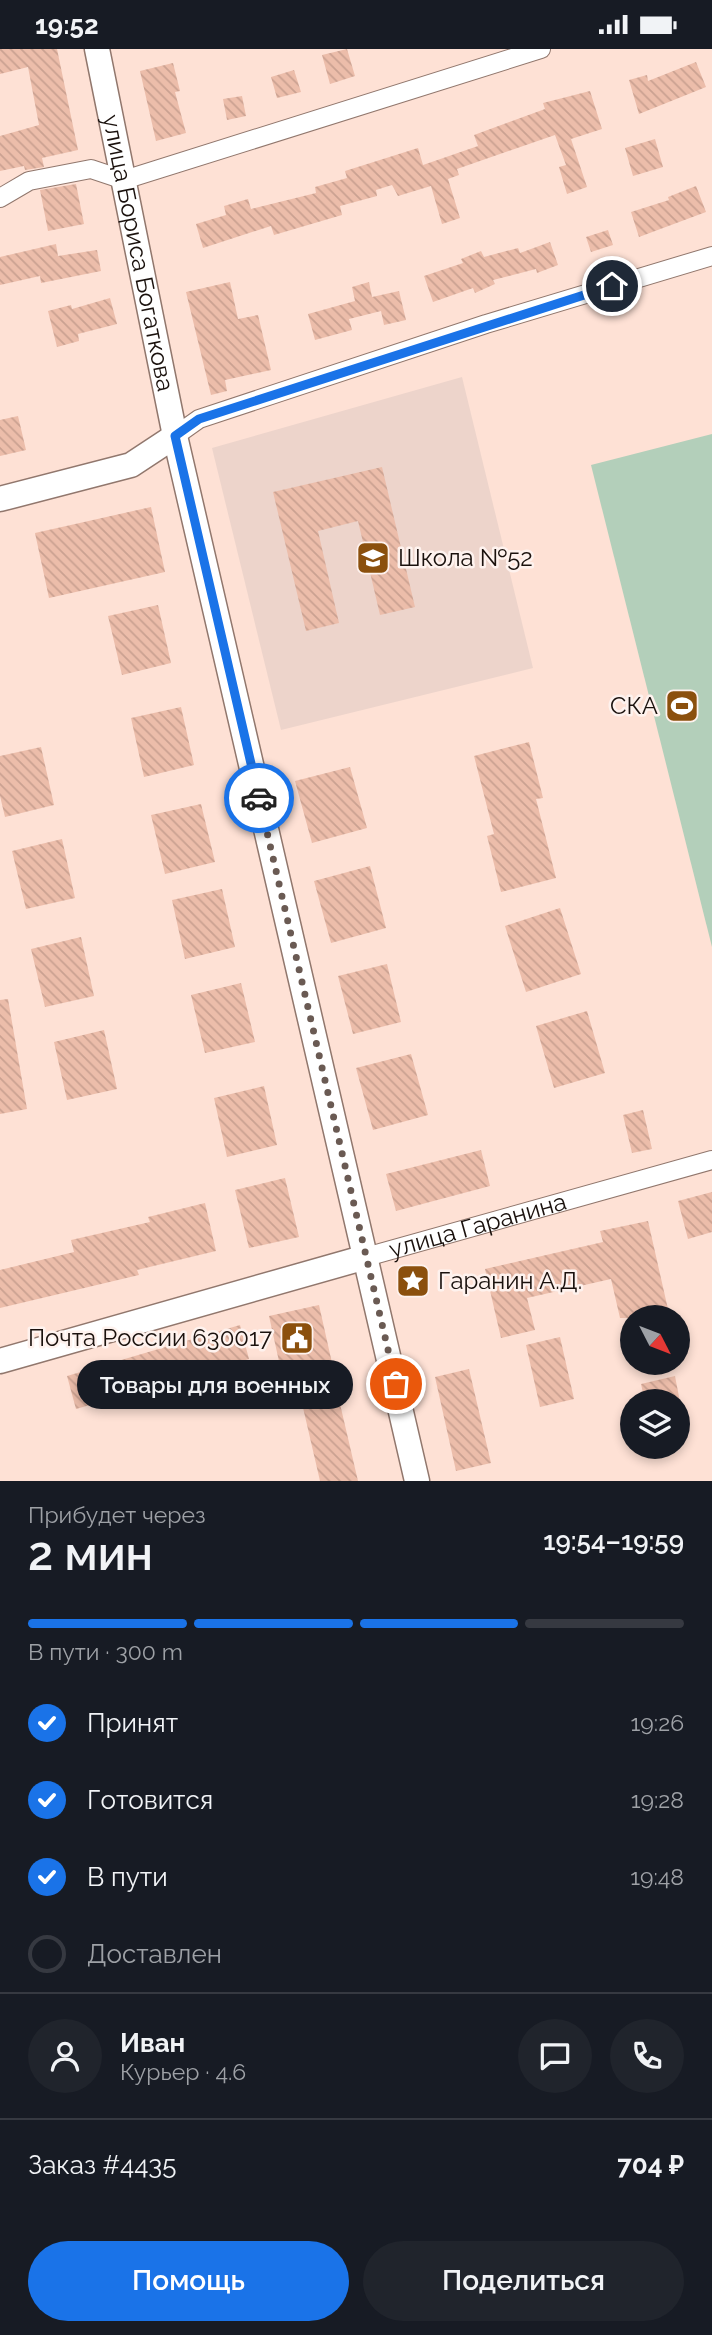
<!DOCTYPE html>
<html lang="ru">
<meta charset="utf-8">
<style>
:root{--surface:#171b24;--page:#20242c;--text:#f1f3f6;--muted:#9ea1a6;--line:#363941;--accent:#1a73e8}
body{margin:0;font-family:Raleway,sans-serif;background:var(--page);color:var(--text);height:100vh;display:flex;flex-direction:column;font-size:26px;white-space:nowrap}
*{box-sizing:border-box;margin:0}
p{font-size:23px;color:var(--muted)}
.icon{flex:none;width:38px;height:38px;fill:none;stroke:currentColor;stroke-width:2;stroke-linecap:round;stroke-linejoin:round}
.map{position:relative;height:1432px;overflow:hidden}
.panel{display:flex;flex-direction:column;background:var(--surface);flex:1}
.panel>*{flex:none}
.needle{width:46px;rotate:132deg}
.buttons{position:absolute;left:620px;top:1256px;display:grid;gap:14px}
.buttons a{display:grid;place-items:center;width:70px;height:70px;border-radius:50%;background:var(--surface);box-shadow:0 4px 10px #0003;font-size:35px}
.pin{position:absolute;display:grid;place-items:center;width:60px;height:60px;color:#fff;margin:-30px;border:4px solid #fff;border-radius:50%;box-shadow:0 2px 7px #0007}
.courier{position:absolute;display:grid;place-items:center;width:70px;height:70px;margin:-35px;border:5px solid #1a73e8;border-radius:50%;background:#fff;color:#222;box-shadow:0 2px 9px #0007}
.bubble{position:absolute;height:49px;border-radius:24px;background:var(--surface);box-shadow:0 4px 10px #0003;font-size:23px;font-weight:600;line-height:49px;text-align:center}
.summary em{font-style:normal;font-weight:600}
.summary div{display:flex;flex-direction:column-reverse}
.summary{display:flex;align-items:center;justify-content:space-between;height:119px;padding:0 28px}
h1{font-size:46px;font-weight:600;line-height:52px}
.bar{display:grid;grid-template-columns:repeat(4,1fr);gap:10px 7px;align-content:center;height:84px;padding:0 28px}
.bar i{height:9px;border-radius:5px;background:var(--line)}
.bar .selected{background:var(--accent)}
.bar p{grid-column:span 4}
.line{display:flex;align-items:center;gap:18px;padding:0 28px;border-top:2px solid var(--line)}
.line div{flex:1}
.round{display:grid;place-items:center;flex:none;width:74px;height:74px;border-radius:37px;background:var(--page)}
ol{padding:0 28px;list-style:none}
li{display:flex;align-items:center;gap:21px;height:77px}
li p{margin-inline-start:auto}
li .icon{padding:7px;border-radius:50%;background:var(--accent);color:#fff;stroke-width:4}
li:last-child{color:var(--muted)}
li i{width:38px;height:38px;border:4px solid var(--line);border-radius:50%}
.primary-button{display:flex;gap:14px;margin-top:auto;padding:14px 28px}
.primary-button a{flex:1;height:80px;border-radius:42px;background:var(--accent);color:#fff;font-size:28px;font-weight:600;line-height:80px;text-align:center}
.primary-button a+a{background:var(--page);color:var(--text)}
.status{display:flex;justify-content:space-between;align-items:center;height:49px;padding:0 35px;background:var(--surface);direction:ltr}
.status svg{height:19px;fill:currentColor}
.map>svg:first-child{display:block}
</style>
<div class="status"><b>19:52</b><svg viewBox="0 0 49 12"><path d="M0 12V9h3v3zM5 12V6h3v6zM10 12V3h3v9zM15 12V0h3v12zM26 1h20v11H26zM47 4h2v5h-2z"/></svg></div>
<div class="map">
<svg width="712" height="1432" viewBox="0 0 712 1432">
<defs>
<pattern id="building-back-hatch" width="6" height="6" patternUnits="userSpaceOnUse" patternTransform="scale(1.75)"><rect width="6" height="6" fill="#ecbdaa"/><path d="M-1 5l2 2M0 0l6 6M5-1l2 2" fill="none" stroke="#caa191"/></pattern>
</defs>
<rect width="100%" height="100%" fill="#fee1d5"/>
<path fill="#edd4cb" d="M 462,328 L 533,619 L 281,681 L 212,399 Z"/>
<path fill="#b3cfba" d="M 712,385 L 712,898 L 591,416 Z"/>
<path fill="url(#building-back-hatch)" d="M 0,0 L 57,0 L 78,101 L 42,109 L 44,118 L 25,121 L 24,117 L 0,122 L 0,87 L 39,76 L 28,18 L 0,25 Z
M 347,0 L 355,27 L 330,35 L 322,6 Z
M 696,13 L 706,38 L 639,65 L 629,31 L 647,26 L 648,32 Z
M 173,14 L 180,42 L 175,43 L 186,84 L 156,92 L 140,22 Z
M 294,21 L 301,43 L 277,49 L 271,28 Z
M 590,42 L 602,80 L 571,90 L 587,138 L 567,145 L 559,118 L 566,116 L 555,86 L 457,120 L 459,126 L 448,130 L 460,169 L 442,175 L 431,137 L 398,147 L 392,136 L 376,141 L 377,147 L 340,157 L 342,166 L 274,186 L 271,177 L 203,199 L 196,175 L 226,166 L 224,157 L 248,150 L 251,160 L 316,144 L 315,138 L 347,129 L 345,122 L 418,99 L 423,116 L 478,97 L 474,86 L 545,60 L 543,54 Z
M 242,47 L 246,67 L 227,71 L 223,50 Z
M 655,90 L 663,118 L 633,127 L 625,99 Z
M 76,135 L 84,175 L 48,182 L 40,141 Z
M 696,137 L 706,163 L 639,188 L 631,163 L 669,151 L 668,148 Z
M 608,181 L 613,196 L 591,203 L 586,188 Z
M 550,193 L 558,216 L 537,224 L 536,220 L 493,231 L 495,235 L 475,244 L 473,239 L 433,253 L 424,227 L 463,214 L 461,210 L 481,202 L 484,208 L 518,199 L 520,204 Z
M 56,195 L 58,207 L 97,201 L 101,222 L 41,234 L 40,227 L 0,236 L 0,208 Z
M 230,233 L 238,270 L 258,266 L 271,321 L 225,331 L 227,342 L 211,346 L 186,243 Z
M 369,233 L 372,248 L 399,242 L 406,271 L 384,276 L 381,262 L 349,270 L 352,281 L 315,291 L 308,265 L 355,252 L 352,238 Z
M 110,249 L 117,275 L 78,285 L 79,292 L 57,298 L 48,262 L 71,256 L 72,260 Z
M 18,367 L 26,401 L 0,407 L 0,371 Z
M 382,418 L 415,558 L 380,566 L 358,472 L 318,482 L 339,574 L 306,582 L 273,443 Z
M 151,458 L 165,523 L 49,549 L 35,484 Z
M 158,556 L 171,614 L 122,626 L 108,567 Z
M 181,658 L 194,716 L 144,728 L 131,669 Z
M 529,693 L 543,749 L 536,750 L 556,829 L 501,843 L 487,787 L 494,785 L 474,707 Z
M 41,698 L 54,756 L 5,768 L 0,747 L 0,707 Z
M 350,718 L 367,779 L 312,794 L 295,732 Z
M 201,755 L 215,813 L 165,825 L 151,766 Z
M 62,790 L 75,849 L 26,860 L 12,802 Z
M 370,817 L 386,879 L 331,894 L 314,832 Z
M 222,840 L 235,898 L 185,910 L 172,851 Z
M 560,859 L 581,925 L 526,943 L 505,877 Z
M 81,888 L 94,947 L 45,958 L 31,900 Z
M 387,915 L 401,973 L 353,985 L 338,927 Z
M 241,934 L 255,993 L 205,1004 L 191,946 Z
M 8,950 L 27,1060 L 0,1065 L 0,951 Z
M 587,962 L 605,1024 L 554,1039 L 536,977 Z
M 104,981 L 117,1040 L 67,1051 L 54,993 Z
M 411,1005 L 428,1066 L 373,1081 L 356,1019 Z
M 264,1037 L 277,1096 L 227,1108 L 214,1049 Z
M 643,1061 L 652,1100 L 632,1104 L 623,1066 Z
M 481,1101 L 490,1137 L 396,1162 L 386,1125 Z
M 285,1129 L 299,1188 L 249,1199 L 235,1141 Z
M 712,1143 L 712,1183 L 688,1190 L 678,1152 Z
M 205,1154 L 216,1202 L 137,1221 L 139,1226 L 0,1259 L 0,1221 L 74,1203 L 71,1191 L 150,1173 L 148,1168 Z
M 648,1172 L 670,1269 L 620,1269 L 611,1230 L 527,1249 L 535,1281 L 501,1289 L 485,1220 L 603,1193 L 600,1182 Z
M 319,1256 L 332,1314 L 282,1326 L 269,1267 Z
M 240,1276 L 249,1310 L 76,1360 L 67,1327 Z
M 560,1288 L 574,1350 L 540,1358 L 526,1296 Z
M 469,1320 L 491,1414 L 456,1422 L 435,1328 Z
M 675,1327 L 680,1353 L 645,1353 L 641,1335 Z
M 337,1342 L 358,1432 L 320,1432 L 301,1350 Z"/>
<g fill="none" stroke-linecap="round" stroke-linejoin="round">
<defs>
<g id="street">
<path d="M 0,149 L 29,132 L 91,120 L 124,131 L 541,0"/>
<path d="M 175,387 L 199,370 L 486,275 L 712,207"/>
<path id="s1" d="M 366,1208 L 712,1111"/>
</g>
<g id="secondary">
<path id="s2" d="M 97,0 L 175,387 L 417,1432"/>
<path d="M 0,450 L 131,416 L 175,387"/>
<path d="M 0,1312 L 366,1208"/>
</g>
</defs>
<use href="#street" stroke="#91776d" stroke-width="20"/>
<use href="#secondary" stroke="#91776d" stroke-width="27"/>
<use href="#street" stroke="#fff" stroke-width="18"/>
<use href="#secondary" stroke="#fff" stroke-width="24"/>
</g>
<g fill="none" stroke-linecap="round" stroke-linejoin="round">
<path stroke="#6a5a53" stroke-width="7" stroke-dasharray="0 12.6" d="M 259,749 L 396,1335"/>
<path stroke="#1a73e8" stroke-width="9" d="M 259,749 L 175,387 L 199,370 L 612,237"/>
</g>
<defs>
<symbol id="school-square" viewBox="-11 -11 22 22"><rect x="-9" y="-9" width="18" height="18" rx="4" fill="#8b500d" stroke="#fef2ee"/><path d="M0-5L7-2L0 1L-7-2ZM-4 1L0 2.5L4 1V4Q0 6-4 4Z" fill="#fff"/></symbol>
<symbol id="stadium-square" viewBox="-11 -11 22 22"><rect x="-9" y="-9" width="18" height="18" rx="4" fill="#8b500d" stroke="#fef2ee"/><path d="M0-5a6.5 5 0 1 0 0 10a6.5 5 0 1 0 0-10ZM-3.5-1.8h7v3.6h-7Z" fill="#fff"/></symbol>
<symbol id="sight-square" viewBox="-11 -11 22 22"><rect x="-9" y="-9" width="18" height="18" rx="4" fill="#8b500d" stroke="#fef2ee"/><path d="M0-6L1.8-2.2L6-1.7L2.9 1.2L3.7 5.4L0 3.3L-3.7 5.4L-2.9 1.2L-6-1.7L-1.8-2.2Z" fill="#fff"/></symbol>
<symbol id="civic-square" viewBox="-11 -11 22 22"><rect x="-9" y="-9" width="18" height="18" rx="4" fill="#8b500d" stroke="#fef2ee"/><path d="M-.6-6.5H3V-4.5H.6V-3L4-1V1h2V6H-6V1h2V-1L-.6-3ZM-1.2 2.5V6h2.4V2.5Z" fill="#fff"/></symbol>
</defs>
<g fill-rule="evenodd">
<use href="#school-square" x="354" y="490" width="38" height="38"/>
<use href="#stadium-square" x="663" y="638" width="38" height="38"/>
<use href="#sight-square" x="394" y="1213" width="38" height="38"/>
<use href="#civic-square" x="278" y="1270" width="38" height="38"/>
</g>
<g text-anchor="middle" stroke-width="5" stroke-linejoin="round" paint-order="stroke">
<g font-size="24" fill="#1a110d" stroke="#fef2ee">
<text dy="8" stroke="none"><textPath href="#s2" startOffset="208">улица Бориса Богаткова</textPath></text>
<text dy="8" stroke="none"><textPath href="#s1" startOffset="116">улица Гаранина</textPath></text>
</g>
<g font-size="24" fill="#1a110d" stroke="#fef2ee" text-anchor="start">
<text x="398" y="517">Школа №52</text>
<text x="658" y="665" text-anchor="end">СКА</text>
<text x="438" y="1240">Гаранин А.Д.</text>
<text x="272" y="1297" text-anchor="end">Почта России 630017</text>
</g>
</g>
</svg>
<div class="buttons">
<a><svg class="needle" viewBox="-14 -14 28 28"><path d="M0-13l5 13h-10z" fill="#e53935"/><path d="M0 13l5-13h-10z" fill="#9ea1a6"/></svg></a>
<a><svg class="icon" aria-label="layers" viewBox="0 0 24 24"><path d="M12 4l9 5-9 5-9-5zM3 14l9 5 9-5"/></svg></a>
</div>
<div class="pin" style="left:396px;top:1335px;background:#ea580c"><svg class="icon" aria-label="bag" viewBox="0 0 24 24"><path d="M5 8h14l-1 12H6zM9 8a3 3 0 0 1 6 0"/></svg></div>
<div class="pin" style="left:612px;top:237px;background:#1f2937"><svg class="icon" aria-label="home" viewBox="0 0 24 24"><path d="M3 11l9-7 9 7M6 9v11h12V9"/></svg></div>
<div class="courier" style="left:259px;top:749px"><svg class="icon" aria-label="car" viewBox="0 0 24 24"><path d="M5 17H2v-5l4-1 3-4h7l3 4 3 1v5h-3M9 17h6M6 11h13"/><circle cx="7" cy="17" r="2"/><circle cx="17" cy="17" r="2"/></svg></div>
<div class="bubble" style="left:77px;top:1311px;width:276px">Товары для военных</div>
</div>
<section class="panel">
<div class="summary"><div><h1>2 мин</h1><p>Прибудет через</p></div><em>19:54–19:59</em></div>
<div class="bar"><i class="selected"></i><i class="selected"></i><i class="selected"></i><i></i><p>В пути · 300 m</p></div>
<ol>
<li><svg class="icon" aria-label="check" viewBox="0 0 24 24"><path d="M5 12l5 5 9-10"/></svg>Принят<p>19:26</p></li>
<li><svg class="icon" aria-label="check" viewBox="0 0 24 24"><path d="M5 12l5 5 9-10"/></svg>Готовится<p>19:28</p></li>
<li><svg class="icon" aria-label="check" viewBox="0 0 24 24"><path d="M5 12l5 5 9-10"/></svg>В пути<p>19:48</p></li>
<li><i></i>Доставлен</li>
</ol>
<div class="line" style="height:126px"><a class="round"><svg class="icon" aria-label="person" viewBox="0 0 24 24"><circle cx="12" cy="8" r="4"/><path d="M4 21q1-7 8-7t8 7"/></svg></a><div><b>Иван</b><p>Курьер · 4.6</p></div><a class="round"><svg class="icon" aria-label="chat" viewBox="0 0 24 24"><path d="M4 5h16v11H9l-5 4z"/></svg></a><a class="round"><svg class="icon" aria-label="phone" viewBox="0 0 24 24"><path d="M5 4h4l2 5-3 2q2 4 5 5l2-3 5 2v4C11 20 4 13 5 4z"/></svg></a></div>
<div class="line" style="height:91px"><div>Заказ #4435</div><b>704 ₽</b></div>
<div class="primary-button"><a>Помощь</a><a>Поделиться</a></div>
</section>
